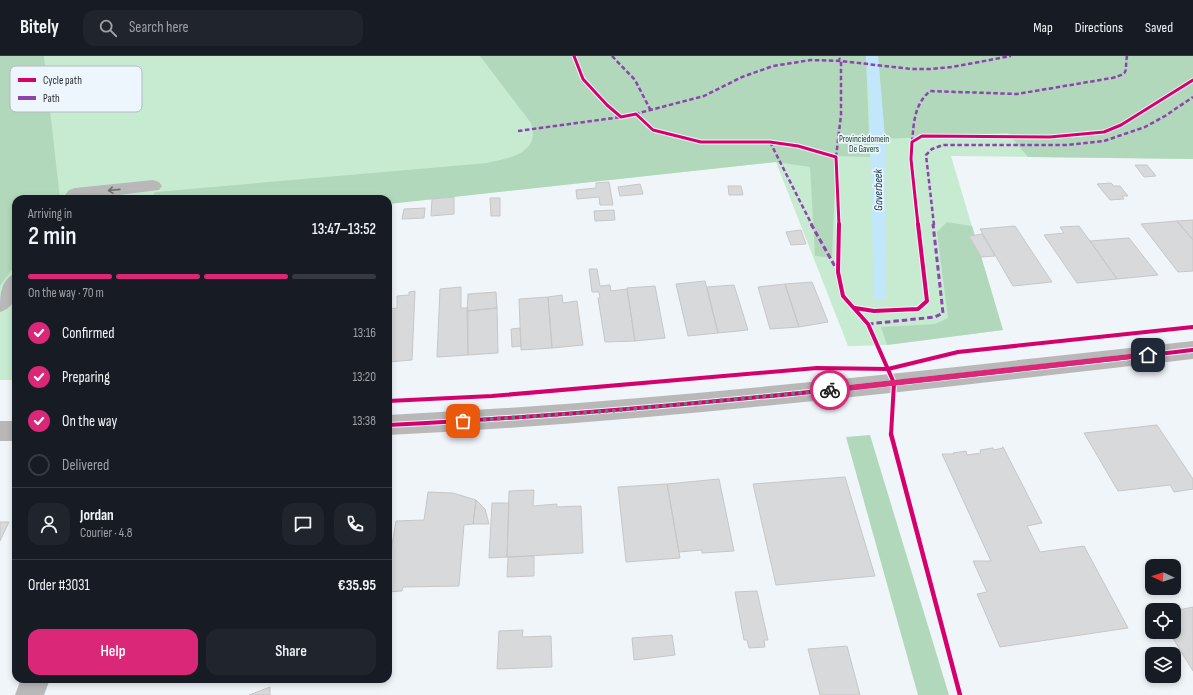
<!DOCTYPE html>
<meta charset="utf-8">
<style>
:root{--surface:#171b24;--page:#20242c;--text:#f1f3f6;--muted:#9ea1a6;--line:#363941;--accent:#db2777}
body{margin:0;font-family:"Sofia Sans Condensed",sans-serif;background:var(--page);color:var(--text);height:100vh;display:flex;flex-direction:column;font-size:15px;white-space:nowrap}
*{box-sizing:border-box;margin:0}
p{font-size:13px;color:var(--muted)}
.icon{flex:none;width:22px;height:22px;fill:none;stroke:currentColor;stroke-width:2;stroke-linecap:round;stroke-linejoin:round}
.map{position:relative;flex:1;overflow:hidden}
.sheet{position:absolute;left:12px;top:139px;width:380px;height:488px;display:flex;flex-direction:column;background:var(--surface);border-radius:12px;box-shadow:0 2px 6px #0003}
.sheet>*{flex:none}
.needle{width:26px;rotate:274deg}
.controls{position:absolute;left:1145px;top:503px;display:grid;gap:8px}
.controls a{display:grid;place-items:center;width:36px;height:36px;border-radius:8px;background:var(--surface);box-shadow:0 2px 6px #0003;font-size:20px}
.pin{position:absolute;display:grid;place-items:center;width:34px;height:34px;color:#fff;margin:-17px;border-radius:8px;box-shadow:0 2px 6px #0006}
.courier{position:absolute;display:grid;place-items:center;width:40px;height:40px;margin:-20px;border:3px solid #db2777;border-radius:50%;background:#fff;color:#222;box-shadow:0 1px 5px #0007}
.head em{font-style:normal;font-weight:600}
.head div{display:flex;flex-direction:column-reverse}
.head{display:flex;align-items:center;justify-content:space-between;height:68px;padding:0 16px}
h1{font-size:26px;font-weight:600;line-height:30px}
.bar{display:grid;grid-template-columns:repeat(4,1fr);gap:6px 4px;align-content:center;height:48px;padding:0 16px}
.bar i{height:5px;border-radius:3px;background:var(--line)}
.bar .selected{background:var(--accent)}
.bar p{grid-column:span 4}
.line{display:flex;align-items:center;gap:10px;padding:0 16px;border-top:1px solid var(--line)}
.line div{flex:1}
.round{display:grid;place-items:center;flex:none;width:42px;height:42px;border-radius:12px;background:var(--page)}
ol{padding:0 16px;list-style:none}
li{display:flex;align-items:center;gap:12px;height:44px}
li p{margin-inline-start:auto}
li .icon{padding:4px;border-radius:50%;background:var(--accent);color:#fff;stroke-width:4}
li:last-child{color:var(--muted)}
li i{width:22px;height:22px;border:2px solid var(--line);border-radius:50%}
.primary-button{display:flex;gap:8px;margin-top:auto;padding:8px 16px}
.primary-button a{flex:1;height:46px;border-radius:12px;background:var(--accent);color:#fff;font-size:16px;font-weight:600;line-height:46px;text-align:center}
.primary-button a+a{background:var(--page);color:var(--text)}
header{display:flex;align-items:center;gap:24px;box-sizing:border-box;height:56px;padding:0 20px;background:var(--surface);border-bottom:1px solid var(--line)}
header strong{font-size:19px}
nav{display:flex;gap:22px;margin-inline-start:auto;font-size:14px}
.search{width:280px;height:36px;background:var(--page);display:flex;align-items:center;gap:10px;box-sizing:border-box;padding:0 14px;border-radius:12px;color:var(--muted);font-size:15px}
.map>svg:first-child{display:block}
</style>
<header>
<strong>Bitely</strong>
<div class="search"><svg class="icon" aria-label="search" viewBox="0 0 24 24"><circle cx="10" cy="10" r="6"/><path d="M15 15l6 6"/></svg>Search here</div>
<nav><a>Map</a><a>Directions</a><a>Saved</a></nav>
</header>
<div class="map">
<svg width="1193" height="639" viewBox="0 0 1193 639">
<rect width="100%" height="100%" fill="#f0f5fa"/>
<path fill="#c7ebd1" d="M 0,0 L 1193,0 L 1193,103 L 951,100 L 1003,274 L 887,289 L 848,290 L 776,106 L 388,148 L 388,143 L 16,143 L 16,324 L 0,324 Z"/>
<path fill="#b2d8bc" d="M 0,0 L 44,0 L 60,143 L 16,143 L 16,208 L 0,230 Z
M 480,0 L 866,0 L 870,101 L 836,100 L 832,202 L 815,200 L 810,111 L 776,106 L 388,148 L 388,143 L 151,143 L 155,136 L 487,107 C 503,103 530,100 533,80 C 533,76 532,71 531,67 Z
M 878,0 L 1193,0 L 1193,103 L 1028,101 L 1008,77 L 885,83 Z
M 947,166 L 972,170 L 1003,274 L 887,289 L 881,271 L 935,268 L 948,262 L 937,176 Z
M 870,379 L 949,639 L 918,639 L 846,381 Z"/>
<path fill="#c2e6fb" d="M 866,0 L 878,0 L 885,83 L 886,244 L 874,244 L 869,40 Z"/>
<path fill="#d8d9da" stroke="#c7c7c8" d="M 1135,109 L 1147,109 L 1156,120 L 1144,121 Z
M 609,126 L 613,149 L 600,149 L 599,141 L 577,143 L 576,134 L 596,132 L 596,127 Z
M 1111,127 L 1114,130 L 1120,130 L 1128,140 L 1122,140 L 1124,143 L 1110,144 L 1097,128 Z
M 640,128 L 643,138 L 620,140 L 618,131 Z
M 728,130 L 741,130 L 743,139 L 729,139 Z
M 454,141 L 454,158 L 431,160 L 432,143 Z
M 490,142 L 500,142 L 500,160 L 491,160 Z
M 425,152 L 424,162 L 402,163 L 404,153 Z
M 614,154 L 615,164 L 595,165 L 594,155 Z
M 1193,164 L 1193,184 L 1177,165 Z
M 1177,165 L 1193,184 L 1193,215 L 1178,216 L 1141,168 Z
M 1015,170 L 1052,226 L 1013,230 L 980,173 Z
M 1079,170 L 1090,185 L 1117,223 L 1077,227 L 1044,179 L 1064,177 L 1060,171 Z
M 801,174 L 806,188 L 791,189 L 786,176 Z
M 982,178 L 995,200 L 981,201 L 969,180 Z
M 1129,182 L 1158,219 L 1117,223 L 1090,185 Z
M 589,213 L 597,213 L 600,230 L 610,229 L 611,235 L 627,233 L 635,285 L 605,286 L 598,242 L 600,242 L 599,236 L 592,236 Z
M 705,225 L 718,277 L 688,280 L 676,228 Z
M 812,226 L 828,266 L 799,271 L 785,228 Z
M 785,228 L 799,271 L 770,273 L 758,231 Z
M 734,229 L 748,274 L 718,277 L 707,231 Z
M 655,230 L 665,282 L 635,285 L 627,232 Z
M 461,231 L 461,252 L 468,252 L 468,299 L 437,301 L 440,233 Z
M 415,235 L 412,304 L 388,306 L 388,253 L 397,252 L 397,240 L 409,239 L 409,236 Z
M 496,236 L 497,252 L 467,255 L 468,238 Z
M 562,239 L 563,247 L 577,245 L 583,289 L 552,292 L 548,241 Z
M 548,241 L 552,292 L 521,294 L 519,243 Z
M 497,252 L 498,297 L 468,299 L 467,255 Z
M 520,272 L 521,290 L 512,291 L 511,273 Z
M 1157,369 L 1193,423 L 1193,433 L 1174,436 L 1170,429 L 1118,435 L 1084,377 Z
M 1002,391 L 1003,391 L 1042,467 L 1027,470 L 1040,496 L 1084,490 L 1128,572 L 1000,591 L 977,538 L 987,536 L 973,505 L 991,505 L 942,398 L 954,398 L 953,397 L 966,395 L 967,399 L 981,397 L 980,394 L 993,392 L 994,394 L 1003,392 Z
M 845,421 L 875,520 L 776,529 L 753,428 Z
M 719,423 L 734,495 L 702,497 L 702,494 L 679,496 L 667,428 Z
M 667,428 L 680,502 L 626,506 L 618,431 Z
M 534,434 L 533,450 L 557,448 L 557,451 L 581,450 L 583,497 L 507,501 L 509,435 Z
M 428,436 L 453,437 L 476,444 L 473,468 L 464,469 L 459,530 L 403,531 L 402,535 L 388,536 L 388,513 L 396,465 L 424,464 Z
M 476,444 L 485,453 L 489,468 L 473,468 Z
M 492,447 L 509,447 L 507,501 L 489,502 Z
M 0,466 L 9,466 L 0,485 Z
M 534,500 L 534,520 L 507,521 L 508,501 Z
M 757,535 L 768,584 L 764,584 L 765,591 L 749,592 L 747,584 L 744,584 L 735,536 Z
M 1193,551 L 1193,615 L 1169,576 L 1174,576 L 1174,555 Z
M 523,574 L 522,581 L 551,580 L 552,611 L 497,613 L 499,575 Z
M 672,579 L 675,599 L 634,604 L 632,582 Z
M 847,590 L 860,639 L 820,639 L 808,593 Z
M 270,631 L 270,639 L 249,639 Z"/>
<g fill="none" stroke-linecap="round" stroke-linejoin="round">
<path fill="#b8b8b9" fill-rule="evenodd" d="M 153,124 L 159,126 L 162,130 L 159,134 L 87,143 L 62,143 L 69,134 L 75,132 Z
M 16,217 C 16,234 19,250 0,256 C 0,240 0,223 16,217 Z
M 1193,285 L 1193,303 C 925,333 658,366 388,379 L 388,359 C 657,346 925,314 1193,285 Z
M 0,365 L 16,365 L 16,385 L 0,385 Z
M 21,623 L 50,623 L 44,639 L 15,639 Z"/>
<path stroke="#8e44ad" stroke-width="2.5" stroke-dasharray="4.5 2.5" stroke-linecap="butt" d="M 612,0 L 635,24 L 651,55
M 635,58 L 704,40 L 742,21 L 773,10 L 811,4 L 841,5 L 911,13 L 930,13 L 952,11 L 1011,0
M 518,75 L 621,61
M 770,86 L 812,169
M 912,86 C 914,66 914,49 930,35 L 1017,38 L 1112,22 C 1131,17 1124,16 1127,0
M 836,101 L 841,59 L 841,5 L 839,2
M 934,169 L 926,99 L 932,93 L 943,89 L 1068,89 L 1104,85 L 1145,71 L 1165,60 L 1193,41"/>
<path stroke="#8e44ad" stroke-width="3" stroke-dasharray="5.5 3" stroke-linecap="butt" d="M 811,168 L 837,214
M 868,268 L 935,261 L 943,257 L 933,168"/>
<defs>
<path id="cycleway-far2" d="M 574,0 L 583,23 L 607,49 L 621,61 L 636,58 L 653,74 L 701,86 L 770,86 L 798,90 L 836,101 L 839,169
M 918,169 L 911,103 L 912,86 L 922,80 L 1050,81 L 1104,76 L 1121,69 L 1193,24"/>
<path id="cycleway-far1" d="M 839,168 L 838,216 L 843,240 L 868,268 L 894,327 L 891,379
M 855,252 L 874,255 L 918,253 L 927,245 L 918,168
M 388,345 L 492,340 L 817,312 L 888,313 L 958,296 L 1193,271
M 388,369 C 658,356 925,324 1193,294"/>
<path id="cycleway" d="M 891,378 L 960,639"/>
</defs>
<use href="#cycleway-far2" stroke="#edf5fd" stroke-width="5"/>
<use href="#cycleway-far1" stroke="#edf5fd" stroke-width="6"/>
<use href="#cycleway" stroke="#edf5fd" stroke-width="7"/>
<use href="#cycleway-far2" stroke="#d6006c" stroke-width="3"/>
<use href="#cycleway-far1" stroke="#d6006c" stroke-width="4"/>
<use href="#cycleway" stroke="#d6006c" stroke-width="4.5"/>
</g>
<defs><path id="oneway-shaft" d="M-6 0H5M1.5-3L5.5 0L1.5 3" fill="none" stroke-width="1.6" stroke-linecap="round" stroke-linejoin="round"/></defs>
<use stroke="#6c6d6f" href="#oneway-shaft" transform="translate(114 134) rotate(174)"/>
<path fill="#db2777" d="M 1148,296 L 1151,299 L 1148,301 L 830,337 L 827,334 L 830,331 Z"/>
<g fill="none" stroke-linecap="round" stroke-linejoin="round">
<path stroke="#717579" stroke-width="4" stroke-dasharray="0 7.2" d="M 463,365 L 610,355 L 830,334"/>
</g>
<g text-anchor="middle" stroke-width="3.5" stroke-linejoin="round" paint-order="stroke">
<g font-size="9" fill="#154621" stroke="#edf5fd">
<text x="864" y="86">Provinciedomein<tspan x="864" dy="10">De Gavers</tspan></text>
</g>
<g font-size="12" font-style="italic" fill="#10374a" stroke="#edf5fd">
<text transform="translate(878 134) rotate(-91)" y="4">Gaverbeek</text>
</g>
</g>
<rect x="10" y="10" width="132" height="46" rx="6" fill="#edf5fd" stroke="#b3bac0" stroke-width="1"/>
<rect x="18" y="22" width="18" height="4" fill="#d6006c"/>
<rect x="18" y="40" width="18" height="4" fill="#8e44ad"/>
<g font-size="11" fill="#2d3033">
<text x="43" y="28">Cycle path</text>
<text x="43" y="46">Path</text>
</g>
</svg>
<div class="controls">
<a><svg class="needle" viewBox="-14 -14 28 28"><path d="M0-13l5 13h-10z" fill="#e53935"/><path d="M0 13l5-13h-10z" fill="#9ea1a6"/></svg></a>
<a><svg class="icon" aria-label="locate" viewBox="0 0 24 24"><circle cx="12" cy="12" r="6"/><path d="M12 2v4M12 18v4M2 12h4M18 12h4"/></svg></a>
<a><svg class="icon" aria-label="layers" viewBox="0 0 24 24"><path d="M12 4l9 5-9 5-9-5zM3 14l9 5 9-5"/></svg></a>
</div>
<div class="pin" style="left:463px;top:365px;background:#ea580c"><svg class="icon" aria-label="bag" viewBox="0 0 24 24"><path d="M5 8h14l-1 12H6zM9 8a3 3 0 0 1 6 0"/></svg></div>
<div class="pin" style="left:1148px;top:299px;background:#1f2937"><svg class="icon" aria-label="home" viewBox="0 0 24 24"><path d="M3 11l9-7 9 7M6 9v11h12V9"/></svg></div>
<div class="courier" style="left:830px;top:334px"><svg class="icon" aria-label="bike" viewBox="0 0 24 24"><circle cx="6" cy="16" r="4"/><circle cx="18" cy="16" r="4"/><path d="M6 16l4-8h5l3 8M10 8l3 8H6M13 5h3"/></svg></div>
<section class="sheet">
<div class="head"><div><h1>2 min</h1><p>Arriving in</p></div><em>13:47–13:52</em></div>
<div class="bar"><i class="selected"></i><i class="selected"></i><i class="selected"></i><i></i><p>On the way · 70 m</p></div>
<ol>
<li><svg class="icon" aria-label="check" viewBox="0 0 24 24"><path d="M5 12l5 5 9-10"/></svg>Confirmed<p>13:16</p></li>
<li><svg class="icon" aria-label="check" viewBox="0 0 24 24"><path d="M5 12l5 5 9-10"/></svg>Preparing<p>13:20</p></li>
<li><svg class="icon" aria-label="check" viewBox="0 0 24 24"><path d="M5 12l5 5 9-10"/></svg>On the way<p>13:38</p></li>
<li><i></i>Delivered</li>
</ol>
<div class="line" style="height:72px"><a class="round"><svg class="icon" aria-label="person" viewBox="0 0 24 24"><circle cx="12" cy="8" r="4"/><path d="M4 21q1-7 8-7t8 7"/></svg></a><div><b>Jordan</b><p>Courier · 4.8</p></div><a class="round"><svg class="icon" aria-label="chat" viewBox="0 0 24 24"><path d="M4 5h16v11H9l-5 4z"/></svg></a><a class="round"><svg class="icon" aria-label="phone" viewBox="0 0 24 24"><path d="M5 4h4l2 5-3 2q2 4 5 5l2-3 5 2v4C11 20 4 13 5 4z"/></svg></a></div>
<div class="line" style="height:52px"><div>Order #3031</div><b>€35.95</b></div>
<div class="primary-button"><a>Help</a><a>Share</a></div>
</section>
</div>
